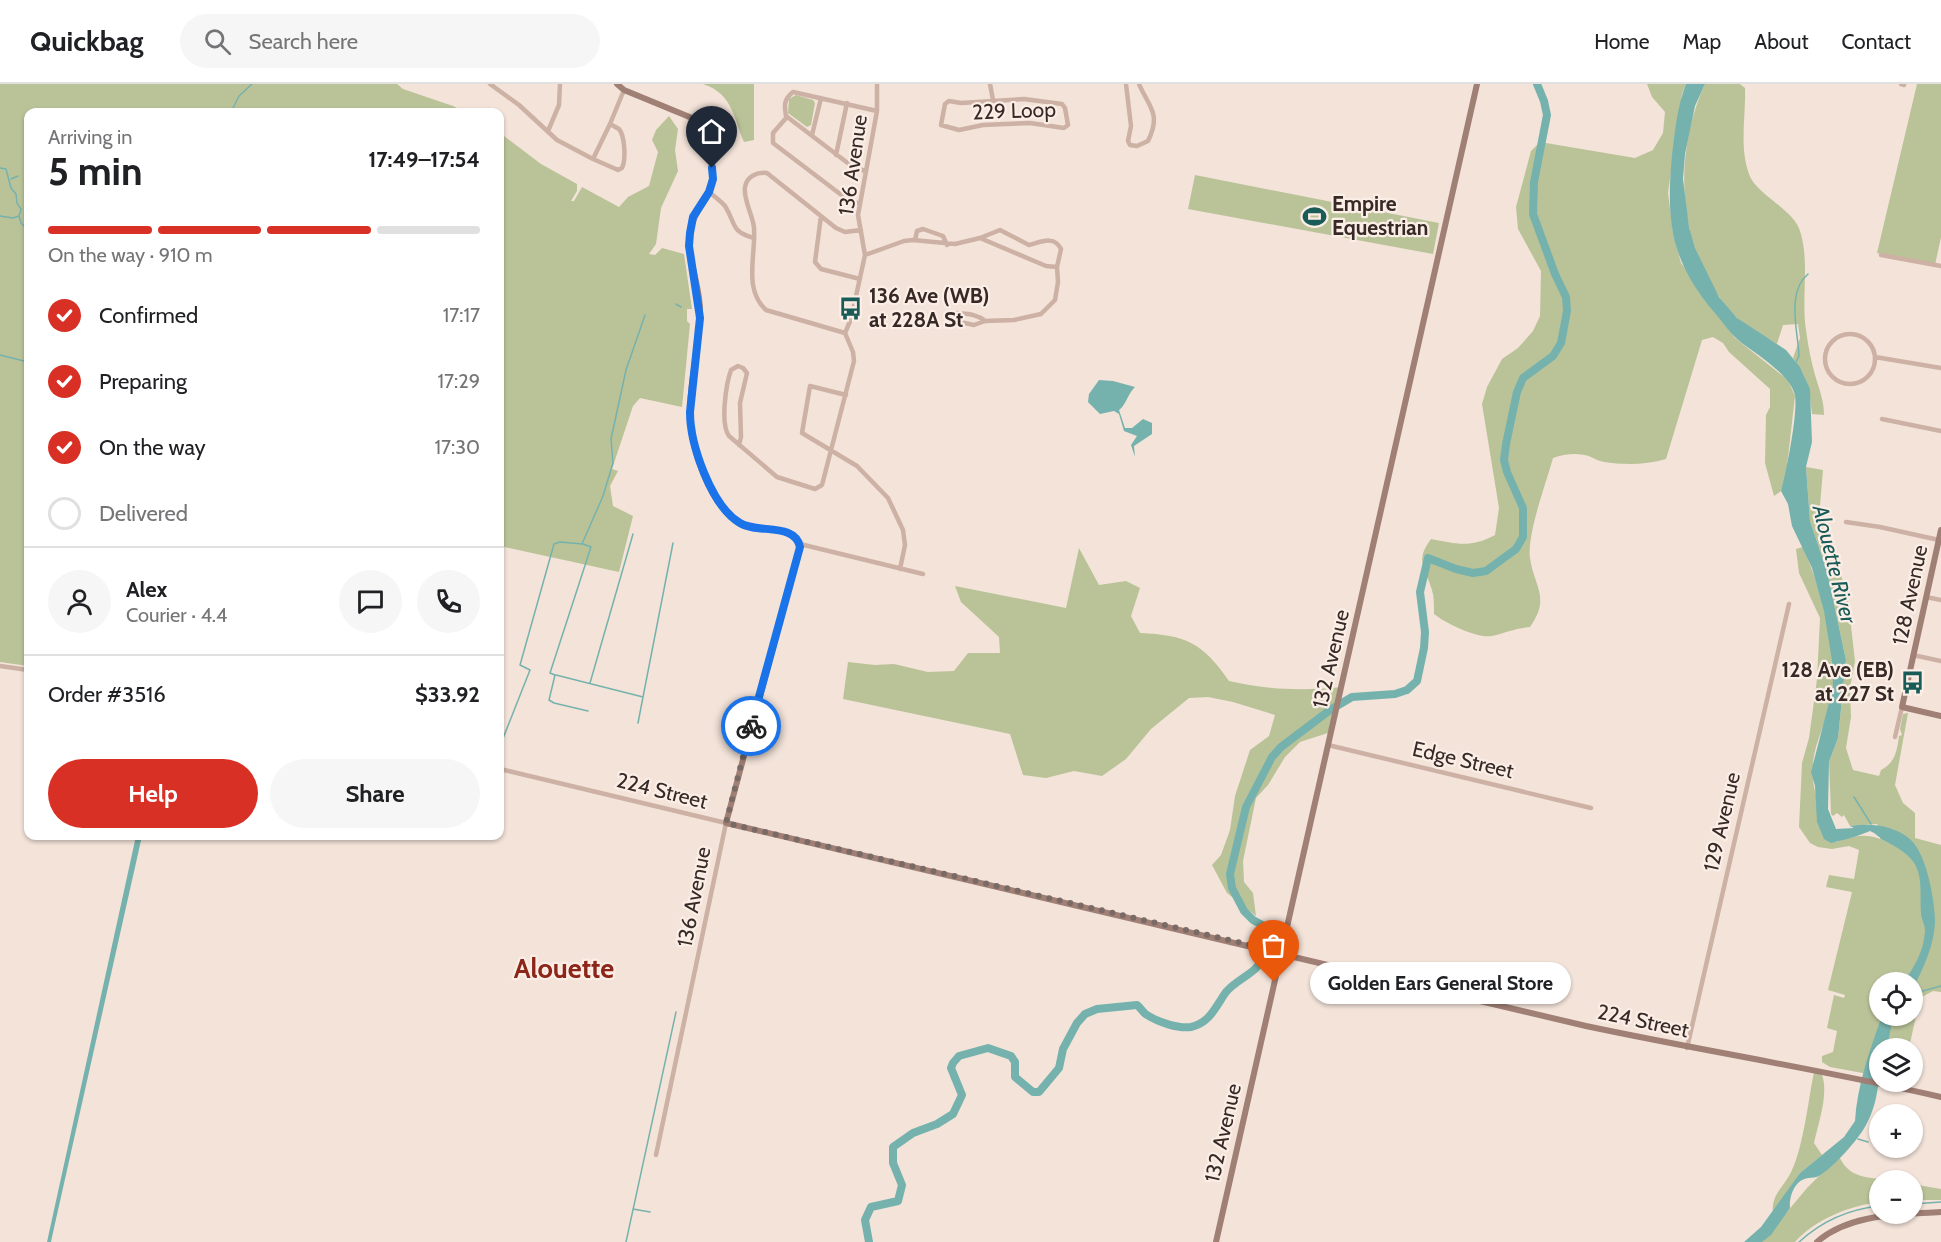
<!DOCTYPE html>
<meta charset="utf-8">
<style>
:root{--surface:#fff;--page:#f6f6f6;--text:#202124;--muted:#757577;--line:#e0e0e0;--accent:#d93025}
body{margin:0;font-family:Cabin,sans-serif;background:var(--page);color:var(--text);height:100vh;display:flex;flex-direction:column;font-size:22px;white-space:nowrap}
*{box-sizing:border-box;margin:0}
p{font-size:20px;color:var(--muted)}
.icon{flex:none;width:33px;height:33px;fill:none;stroke:currentColor;stroke-width:2;stroke-linecap:round;stroke-linejoin:round}
.map{position:relative;flex:1;overflow:hidden}
.side{position:absolute;left:24px;top:24px;width:480px;height:732px;display:flex;flex-direction:column;background:var(--surface);border-radius:12px;box-shadow:0 2px 4px #0004}
.side>*{flex:none}
.fabs{position:absolute;left:1869px;top:888px;display:grid;gap:12px}
.fabs a{display:grid;place-items:center;width:54px;height:54px;border-radius:50%;background:var(--surface);box-shadow:0 2px 4px #0004;font-size:30px}
.pin{position:absolute;display:grid;place-items:center;width:51px;height:51px;color:#fff;margin:-62px -26px;border-radius:50% 50% 50% 0;rotate:-45deg;box-shadow:0 0 6px #0007}
.pin .icon{rotate:45deg}
.courier{position:absolute;display:grid;place-items:center;width:60px;height:60px;margin:-30px;border:4px solid #1a73e8;border-radius:50%;background:#fff;color:#222;box-shadow:0 2px 8px #0007}
.bubble{position:absolute;height:42px;border-radius:21px;background:var(--surface);box-shadow:0 2px 4px #0004;font-size:20px;font-weight:700;line-height:42px;text-align:center}
.overview em{font-style:normal;font-weight:700}
.overview div{display:flex;flex-direction:column-reverse}
.overview{display:flex;align-items:center;justify-content:space-between;height:102px;padding:0 24px}
h1{font-size:39px;font-weight:700;line-height:45px}
.bar{display:grid;grid-template-columns:repeat(4,1fr);gap:9px 6px;align-content:center;height:72px;padding:0 24px}
.bar i{height:8px;border-radius:4px;background:var(--line)}
.bar .active{background:var(--accent)}
.bar p{grid-column:span 4}
.line{display:flex;align-items:center;gap:15px;padding:0 24px;border-top:2px solid var(--line)}
.line div{flex:1}
.round{display:grid;place-items:center;flex:none;width:63px;height:63px;border-radius:32px;background:var(--page)}
ol{padding:0 24px;list-style:none}
li{display:flex;align-items:center;gap:18px;height:66px}
li p{margin-inline-start:auto}
li .icon{padding:6px;border-radius:50%;background:var(--accent);color:#fff;stroke-width:4}
li:last-child{color:var(--muted)}
li i{width:33px;height:33px;border:3px solid var(--line);border-radius:50%}
.cta{display:flex;gap:12px;margin-top:auto;padding:12px 24px}
.cta a{flex:1;height:69px;border-radius:36px;background:var(--accent);color:#fff;font-size:24px;font-weight:700;line-height:69px;text-align:center}
.cta a+a{background:var(--page);color:var(--text)}
header{display:flex;align-items:center;gap:36px;box-sizing:border-box;height:84px;padding:0 30px;background:var(--surface);border-bottom:2px solid var(--line)}
header strong{font-size:28px}
nav{display:flex;gap:33px;margin-inline-start:auto;font-size:21px}
.search{width:420px;height:54px;background:var(--page);display:flex;align-items:center;gap:15px;box-sizing:border-box;padding:0 21px;border-radius:33px;color:var(--muted);font-size:22px}
.map>svg:first-child{display:block}
</style>
<header>
<strong>Quickbag</strong>
<div class="search"><svg class="icon" aria-label="search" viewBox="0 0 24 24"><circle cx="10" cy="10" r="6"/><path d="M15 15l6 6"/></svg>Search here</div>
<nav><a>Home</a><a>Map</a><a>About</a><a>Contact</a></nav>
</header>
<div class="map">
<svg width="1941" height="1158" viewBox="0 0 1941 1158">
<rect width="100%" height="100%" fill="#f3e3d9"/>
<path fill="#bac398" fill-rule="evenodd" d="M 0,0 L 397,0 L 403,5 L 453,22 L 465,28 L 28,28 L 28,582 L 0,578 Z
M 703,0 L 754,0 L 754,56 L 744,58 C 733,33 733,10 703,0 Z
M 1647,0 L 1686,0 L 1682,10 L 1668,109 L 1673,148 L 1681,179 L 1735,254 L 1788,296 L 1795,312 L 1786,391 L 1781,407 L 1774,412 L 1765,379 L 1766,331 L 1770,323 L 1770,305 L 1729,268 L 1723,259 L 1713,253 L 1702,256 L 1666,375 C 1646,381 1624,381 1604,378 C 1599,377 1595,375 1591,373 C 1579,368 1565,370 1553,374 C 1546,400 1527,449 1530,474 C 1534,503 1551,513 1530,543 C 1516,544 1505,549 1492,552 C 1478,555 1445,539 1434,530 C 1434,523 1434,516 1433,510 C 1427,485 1413,479 1431,455 C 1457,460 1471,464 1495,451 L 1499,424 L 1482,320 L 1487,303 L 1502,275 L 1518,264 L 1533,247 L 1540,232 L 1541,187 L 1518,145 L 1516,123 L 1531,67 L 1540,58 L 1635,74 L 1653,66 L 1663,49 L 1665,28 L 1652,13 Z
M 1705,0 L 1740,0 L 1745,4 C 1746,33 1739,62 1749,90 C 1756,111 1794,125 1800,147 C 1810,178 1801,214 1806,246 C 1808,261 1811,277 1815,291 C 1819,305 1824,316 1824,331 L 1812,330 C 1810,308 1807,291 1793,274 L 1800,254 L 1798,240 L 1783,241 L 1777,260 C 1764,251 1745,243 1735,232 C 1677,171 1671,74 1705,0 Z
M 1917,0 L 1941,0 L 1941,153 L 1935,181 L 1877,169 Z
M 796,11 L 813,16 L 815,19 L 811,41 L 807,43 L 788,29 L 789,15 Z
M 669,32 L 678,45 L 675,66 L 678,87 L 661,124 L 656,160 L 649,170 L 655,171 L 662,164 L 684,170 L 692,225 L 687,225 L 687,237 L 690,240 L 682,323 L 640,314 L 633,322 L 612,385 L 618,387 L 610,402 L 613,422 L 633,432 L 619,488 L 500,462 L 500,49 L 541,80 L 577,100 L 577,107 L 571,117 L 574,117 L 582,103 L 619,123 L 628,113 L 649,102 L 658,68 L 652,56 L 656,46 Z
M 1195,91 L 1439,139 L 1433,170 L 1188,125 Z
M 1806,383 L 1823,386 L 1819,433 L 1826,455 L 1835,470 L 1848,516 L 1855,577 L 1850,604 L 1851,633 L 1846,664 L 1853,686 L 1879,692 L 1881,686 C 1895,679 1897,667 1899,652 L 1902,651 L 1900,645 L 1903,630 L 1908,629 L 1895,701 L 1903,719 L 1915,729 L 1915,754 L 1941,761 L 1941,908 L 1933,907 L 1920,914 L 1909,964 L 1880,964 L 1879,992 L 1830,983 L 1822,978 L 1822,972 L 1833,968 L 1837,947 L 1827,944 L 1834,911 L 1844,914 L 1845,911 L 1828,906 L 1852,808 L 1826,803 L 1829,791 L 1854,795 L 1859,766 L 1849,762 L 1832,765 L 1818,763 L 1810,759 L 1799,743 L 1802,679 L 1809,654 L 1817,595 L 1820,534 L 1799,489 L 1796,465 L 1803,463 C 1820,503 1836,558 1833,601 C 1832,622 1822,643 1816,663 C 1806,700 1820,725 1836,758 C 1851,752 1865,749 1880,755 L 1881,747 L 1877,740 L 1850,742 L 1844,731 L 1842,733 L 1837,729 L 1833,732 L 1831,730 L 1829,678 L 1838,654 L 1846,576 L 1827,487 L 1810,437 ZM 1880,898 L 1912,898 L 1912,932 L 1880,932 Z
M 1079,464 L 1099,501 L 1126,497 L 1140,504 L 1131,532 L 1140,549 C 1186,551 1203,559 1229,597 C 1268,606 1302,607 1342,603 L 1331,648 L 1300,658 L 1285,673 L 1268,701 L 1256,714 L 1243,777 L 1244,798 L 1253,809 L 1256,832 L 1227,809 L 1212,781 L 1221,771 L 1230,746 L 1235,712 L 1250,666 L 1269,652 L 1275,631 L 1233,618 L 1208,613 L 1189,614 L 1151,645 L 1126,675 L 1102,692 L 1074,687 L 1046,694 L 1023,691 L 1010,650 L 843,615 L 848,578 L 875,581 L 894,580 L 928,588 L 954,587 L 968,569 L 1000,569 L 999,553 L 961,518 L 955,502 L 1066,524 Z
M 1814,988 L 1822,991 C 1829,1010 1818,1040 1814,1059 L 1822,1071 L 1800,1089 L 1773,1129 C 1771,1113 1781,1105 1789,1092 C 1803,1068 1808,1017 1814,988 Z
M 1839,1072 C 1849,1095 1868,1093 1889,1096 L 1880,1096 L 1879,1118 C 1849,1122 1816,1135 1795,1158 L 1762,1158 L 1807,1104 Z
M 1912,1100 L 1941,1105 L 1941,1116 L 1913,1116 Z"/>
<path fill="#76b2ad" d="M 1686,0 L 1705,0 L 1695,22 L 1685,70 L 1683,95 L 1689,143 L 1695,164 L 1719,213 L 1737,234 L 1786,266 L 1800,283 L 1810,305 L 1812,358 L 1806,383 L 1810,437 L 1827,487 L 1846,576 L 1838,654 L 1829,678 L 1828,725 L 1836,745 L 1854,744 L 1850,742 C 1871,739 1894,741 1911,756 C 1927,771 1935,818 1935,839 C 1934,861 1923,886 1913,904 L 1912,898 L 1904,898 C 1914,883 1924,867 1925,847 C 1925,840 1921,835 1921,829 C 1920,790 1925,777 1885,757 C 1879,754 1876,749 1870,747 C 1859,752 1844,756 1831,759 L 1824,755 L 1817,738 L 1815,702 L 1811,688 L 1833,603 L 1832,577 L 1824,527 L 1812,484 L 1792,442 L 1788,420 L 1781,407 C 1786,389 1798,329 1795,312 C 1792,291 1754,269 1738,256 C 1729,248 1722,237 1714,228 C 1670,176 1666,137 1672,71 C 1675,47 1677,23 1686,0 Z
M 1099,296 L 1113,297 L 1135,303 C 1127,311 1126,321 1119,326 L 1125,344 L 1132,344 L 1143,335 L 1152,339 L 1152,350 L 1134,362 L 1135,373 L 1131,361 L 1137,352 L 1124,347 L 1119,330 L 1114,327 L 1100,330 L 1088,318 L 1089,310 Z
M 136,752 L 142,752 L 52,1153 L 51,1158 L 47,1158 Z
M 1882,932 L 1895,932 L 1892,938 L 1887,964 L 1880,964 C 1880,990 1879,1018 1866,1041 C 1858,1056 1834,1083 1819,1092 C 1812,1095 1805,1092 1798,1099 C 1792,1105 1789,1116 1790,1124 L 1771,1151 L 1762,1158 L 1744,1158 L 1761,1143 L 1800,1089 L 1844,1053 L 1855,1037 C 1857,1002 1870,965 1882,932 Z"/>
<g fill="none" stroke-linecap="round" stroke-linejoin="round">
<path stroke="#76b2ad" stroke-width="1.5" d="M 231,28 L 239,12 L 252,0
M 0,84 L 6,85 L 11,104 L 16,110 L 17,119 L 21,125 L 19,132
M 11,95 L 18,92
M 0,132 L 13,134 L 19,132 L 21,139 L 26,144 L 28,142
M 676,220 L 681,223
M 0,271 L 28,278
M 1795,280 L 1799,272 C 1798,247 1786,208 1808,190
M 583,460 L 591,463 L 550,589 L 555,591 L 549,616 L 554,619 L 588,627
M 556,591 L 643,613 L 638,639
M 590,599 L 633,450
M 643,613 L 673,459
M 500,662 L 530,586 L 520,581 L 554,460 L 560,458 L 582,460 L 603,412 L 613,379 L 611,355 L 626,286 L 645,231
M 1854,713 L 1871,740
M 1919,908 L 1941,902
M 1858,1055 L 1868,1058
M 1912,1120 L 1941,1118
M 633,1125 L 650,1128
M 626,1158 L 676,928
M 1799,1158 C 1822,1137 1849,1125 1880,1122"/>
<path stroke="#76b2ad" stroke-width="8" d="M 869,1158 L 865,1136 L 871,1123 L 898,1117 L 902,1101 L 893,1079 L 893,1063 L 913,1049 L 937,1040 L 953,1030 L 962,1011 L 951,984 L 953,979 L 959,972 L 988,964 L 1011,972 L 1015,978 L 1015,993 L 1033,1008 L 1039,1008 L 1059,984 L 1063,965 L 1077,939 L 1085,930 L 1097,925 L 1137,921 C 1141,924 1143,929 1147,931 C 1158,938 1178,945 1191,943 C 1210,939 1216,922 1226,908 C 1237,895 1255,890 1264,874 C 1270,864 1269,853 1266,843 L 1253,836 L 1244,827 L 1232,804 L 1230,790 L 1246,723 L 1272,673 L 1281,663 L 1330,626 L 1352,613 L 1395,610 L 1407,606 L 1417,597 L 1424,564 L 1425,548 L 1420,508 L 1428,474 L 1456,485 L 1473,489 L 1486,487 L 1516,465 L 1523,453 L 1523,424 L 1507,388 L 1504,376 L 1506,360 L 1517,308 L 1523,294 L 1553,272 L 1561,259 L 1567,227 L 1566,213 L 1555,190 L 1533,130 L 1534,98 L 1547,31 L 1544,17 L 1537,0"/>
<path stroke="#ccb1a4" stroke-width="4.5" d="M 490,0 L 519,21 L 557,56 L 593,75
M 990,0 L 993,16
M 1126,0 L 1131,42 L 1128,57 L 1130,61 L 1137,62 L 1148,57 C 1162,29 1148,22 1139,0
M 1901,0 L 1904,1
M 1024,15 L 1062,20 L 1065,24 L 1068,41 L 1064,44 L 1030,39 L 983,41 L 959,46 L 941,41 L 945,20 L 949,17 L 961,19 Z
M 787,33 L 773,49 L 773,59 L 848,116 L 860,120
M 610,40 L 593,75 L 618,86 L 622,84 C 626,76 625,52 619,45 C 617,44 612,41 610,40 L 624,6
M 548,47 L 559,21 L 560,0
M 812,51 L 821,14
M 836,71 L 847,19
M 865,87 L 853,83 L 786,32 C 784,21 784,15 793,8 L 877,27
M 709,108 C 714,112 721,117 725,122 C 736,139 730,148 754,154
M 821,132 L 815,178 L 821,185 L 860,195
M 980,154 L 1000,146 L 1029,161 C 1041,158 1054,151 1061,165 L 1057,183 L 1058,198 L 1055,216 L 1041,230 L 1014,236 L 985,237 L 974,241 L 955,237 L 953,232 L 957,229 C 967,230 977,230 985,237
M 915,156 L 917,147 L 923,145 L 943,152 L 947,161
M 865,171 L 904,157 L 913,156 L 955,160 L 980,154 L 1046,182 L 1057,183
M 1881,171 L 1941,182
M 845,249 L 766,226 C 743,205 756,171 754,144 C 753,131 743,116 745,103 C 747,92 757,88 767,89 L 836,144 L 845,148 L 861,146
M1825 275a25 25 0 1 1 50 0a25 25 0 1 1-50 0Z
M 1875,273 L 1941,284
M 846,311 L 810,302 L 802,349 L 857,382 L 888,414 L 903,446 L 905,461 L 900,485
M 1882,335 L 1941,347
M 739,361 L 741,353 L 740,319 L 747,289 L 743,284 L 738,282 L 731,286 C 726,300 720,340 729,352 L 777,393 L 815,405 L 822,401 L 854,277 L 853,268 L 845,249 L 851,235 L 865,171 L 858,131 L 877,27 L 877,0
M 1846,438 L 1880,443 L 1939,456
M 800,460 L 923,490
M 1926,513 L 1941,516
M 1913,571 L 1941,577
M 0,582 L 28,586
M 1895,653 L 1902,623
M 1328,661 L 1591,724
M 500,685 L 726,739 L 656,1071
M 1687,964 L 1789,520"/>
<path stroke="#a07f75" stroke-width="6" d="M 617,0 L 624,6 L 692,34 C 707,50 718,84 710,106 C 703,123 692,129 690,151 C 687,178 702,205 700,232 C 699,265 689,299 690,332 C 691,366 709,417 737,438 C 755,451 795,437 800,463 L 726,739 L 1586,942 C 1704,967 1823,986 1941,1013
M 1941,446 L 1902,623 L 1941,632
M 1216,1158 L 1477,0
M 1817,1158 C 1850,1129 1900,1131 1941,1128"/>
</g>
<g fill="none" stroke-linecap="round" stroke-linejoin="round">
<path stroke="#796a65" stroke-width="6" stroke-dasharray="0 10.8" d="M 751,642 L 726,739 L 1281,868 L 1274,898"/>
<path stroke="#1a73e8" stroke-width="8" d="M 712,84 L 713,95 L 709,108 L 693,133 L 690,149 L 689,162 L 700,234 L 690,328 C 690,360 711,422 740,439 C 758,450 795,438 800,463 L 751,642"/>
</g>
<defs>
<symbol id="stadium-bare" viewBox="-9 -9 18 18"><path d="M0-5a6.5 5 0 1 0 0 10a6.5 5 0 1 0 0-10ZM-3.5-1.8h7v3.6h-7Z" fill="#195b57" stroke="#fbeee6" stroke-width="2.5" paint-order="stroke"/></symbol>
<symbol id="bus-bare" viewBox="-9 -9 18 18"><path d="M-5-6H5V4H4V6H2V4H-2V6H-4V4H-5ZM-3.5-4V0h7V-4ZM-3.5 1.2v1.5H-2V1.2ZM2 1.2v1.5H3.5V1.2Z" fill="#195b57" stroke="#fbeee6" stroke-width="2.5" paint-order="stroke"/></symbol>
</defs>
<g fill-rule="evenodd">
<use href="#stadium-bare" x="1298" y="116" width="33" height="33"/>
<use href="#bus-bare" x="834" y="208" width="33" height="33"/>
<use href="#bus-bare" x="1896" y="582" width="33" height="33"/>
</g>
<g text-anchor="middle" stroke-width="4.5" stroke-linejoin="round" paint-order="stroke">
<g font-size="21" fill="#372926" stroke="#fbeee6">
<text transform="translate(1014 27) rotate(-2)" y="7">229 Loop</text>
<text transform="translate(853 81) rotate(-82)" y="7">136 Avenue</text>
<text transform="translate(1910 511) rotate(-78)" y="7">128 Avenue</text>
<text transform="translate(1331 575) rotate(-77)" y="7">132 Avenue</text>
<text transform="translate(1463 676) rotate(13)" y="7">Edge Street</text>
<text transform="translate(662 707) rotate(14)" y="7">224 Street</text>
<text transform="translate(1722 738) rotate(-77)" y="7">129 Avenue</text>
<text transform="translate(694 813) rotate(-79)" y="7">136 Avenue</text>
<text transform="translate(1643 937) rotate(12)" y="7">224 Street</text>
<text transform="translate(1223 1049) rotate(-77)" y="7">132 Avenue</text>
</g>
<g font-size="21" font-weight="bold" fill="#372926" stroke="#fbeee6" text-anchor="start">
<text x="1332" y="127">Empire<tspan x="1332" dy="24">Equestrian</tspan></text>
<text x="869" y="219">136 Ave (WB)<tspan x="869" dy="24">at 228A St</tspan></text>
<text x="1894" y="593" text-anchor="end">128 Ave (EB)<tspan x="1894" dy="24">at 227 St</tspan></text>
</g>
<g font-size="22" font-style="italic" fill="#195b57" stroke="#fbeee6">
<text transform="translate(1835 480) rotate(76)" y="8">Alouette River</text>
</g>
<g font-size="27" font-weight="bold" fill="#8c2619" stroke="#fbeee6">
<text x="564" y="894">Alouette</text>
</g>
</g>
</svg>
<div class="fabs">
<a><svg class="icon" aria-label="locate" viewBox="0 0 24 24"><circle cx="12" cy="12" r="6"/><path d="M12 2v4M12 18v4M2 12h4M18 12h4"/></svg></a>
<a><svg class="icon" aria-label="layers" viewBox="0 0 24 24"><path d="M12 4l9 5-9 5-9-5zM3 14l9 5 9-5"/></svg></a>
<a>+</a>
<a>−</a>
</div>
<div class="pin" style="left:1274px;top:898px;background:#ea580c"><svg class="icon" aria-label="bag" viewBox="0 0 24 24"><path d="M5 8h14l-1 12H6zM9 8a3 3 0 0 1 6 0"/></svg></div>
<div class="pin" style="left:712px;top:84px;background:#1f2937"><svg class="icon" aria-label="home" viewBox="0 0 24 24"><path d="M3 11l9-7 9 7M6 9v11h12V9"/></svg></div>
<div class="courier" style="left:751px;top:642px"><svg class="icon" aria-label="bike" viewBox="0 0 24 24"><circle cx="6" cy="16" r="4"/><circle cx="18" cy="16" r="4"/><path d="M6 16l4-8h5l3 8M10 8l3 8H6M13 5h3"/></svg></div>
<div class="bubble" style="left:1310px;top:878px;width:261px">Golden Ears General Store</div>
<section class="side">
<div class="overview"><div><h1>5 min</h1><p>Arriving in</p></div><em>17:49–17:54</em></div>
<div class="bar"><i class="active"></i><i class="active"></i><i class="active"></i><i></i><p>On the way · 910 m</p></div>
<ol>
<li><svg class="icon" aria-label="check" viewBox="0 0 24 24"><path d="M5 12l5 5 9-10"/></svg>Confirmed<p>17:17</p></li>
<li><svg class="icon" aria-label="check" viewBox="0 0 24 24"><path d="M5 12l5 5 9-10"/></svg>Preparing<p>17:29</p></li>
<li><svg class="icon" aria-label="check" viewBox="0 0 24 24"><path d="M5 12l5 5 9-10"/></svg>On the way<p>17:30</p></li>
<li><i></i>Delivered</li>
</ol>
<div class="line" style="height:108px"><a class="round"><svg class="icon" aria-label="person" viewBox="0 0 24 24"><circle cx="12" cy="8" r="4"/><path d="M4 21q1-7 8-7t8 7"/></svg></a><div><b>Alex</b><p>Courier · 4.4</p></div><a class="round"><svg class="icon" aria-label="chat" viewBox="0 0 24 24"><path d="M4 5h16v11H9l-5 4z"/></svg></a><a class="round"><svg class="icon" aria-label="phone" viewBox="0 0 24 24"><path d="M5 4h4l2 5-3 2q2 4 5 5l2-3 5 2v4C11 20 4 13 5 4z"/></svg></a></div>
<div class="line" style="height:78px"><div>Order #3516</div><b>$33.92</b></div>
<div class="cta"><a>Help</a><a>Share</a></div>
</section>
</div>
